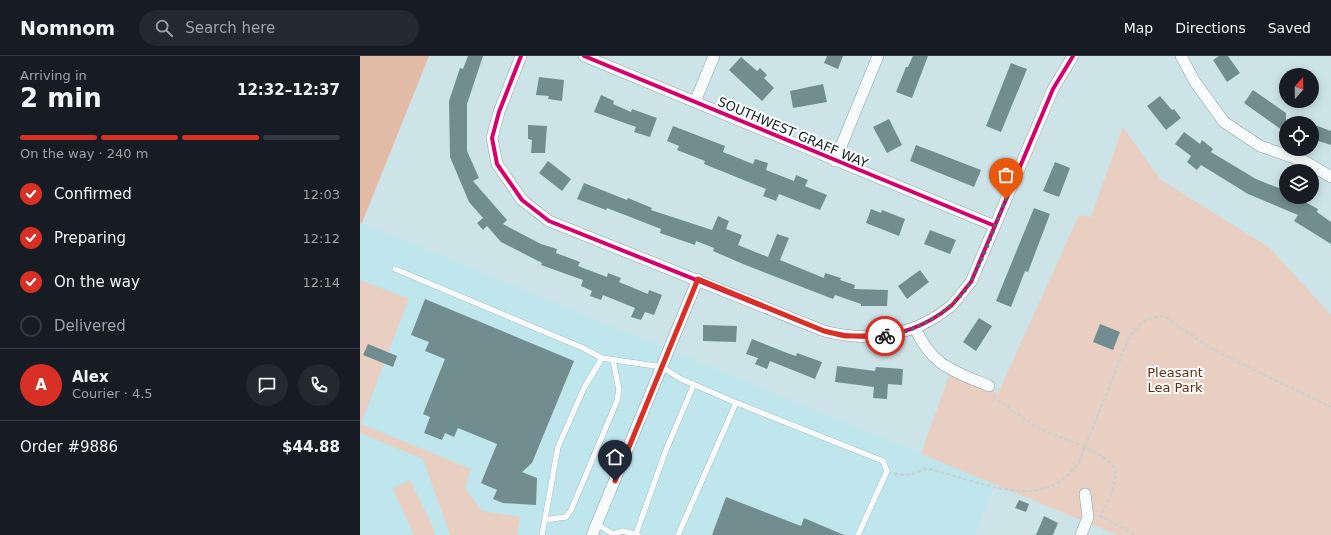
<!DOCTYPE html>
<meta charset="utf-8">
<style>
:root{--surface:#171b24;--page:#242831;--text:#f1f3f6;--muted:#9ea1a6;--line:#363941;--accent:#d93025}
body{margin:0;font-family:"DejaVu Sans",sans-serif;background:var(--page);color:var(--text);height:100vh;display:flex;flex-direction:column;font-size:15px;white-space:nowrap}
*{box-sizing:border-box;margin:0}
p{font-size:13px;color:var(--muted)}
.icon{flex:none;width:22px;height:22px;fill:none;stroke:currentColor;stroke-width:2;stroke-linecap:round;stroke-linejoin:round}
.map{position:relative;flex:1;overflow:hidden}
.panel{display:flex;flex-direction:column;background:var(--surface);width:360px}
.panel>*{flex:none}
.needle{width:26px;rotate:20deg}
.tools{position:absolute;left:919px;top:12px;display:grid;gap:8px}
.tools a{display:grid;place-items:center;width:40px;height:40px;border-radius:50%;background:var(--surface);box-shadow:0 2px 10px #0003;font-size:20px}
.pin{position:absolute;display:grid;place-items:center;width:34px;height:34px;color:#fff;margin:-41px -17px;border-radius:50% 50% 50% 0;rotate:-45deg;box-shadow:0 0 4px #0007}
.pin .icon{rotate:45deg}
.courier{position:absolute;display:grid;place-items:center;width:40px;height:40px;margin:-20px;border:3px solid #d93025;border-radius:50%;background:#fff;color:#222;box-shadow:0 1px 5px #0007}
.headline em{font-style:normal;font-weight:700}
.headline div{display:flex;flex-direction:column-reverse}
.headline{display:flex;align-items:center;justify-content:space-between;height:68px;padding:0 20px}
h1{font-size:26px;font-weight:700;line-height:30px}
.bar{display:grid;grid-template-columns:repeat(4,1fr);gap:6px 4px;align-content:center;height:48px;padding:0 20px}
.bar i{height:5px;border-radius:3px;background:var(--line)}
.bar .selected{background:var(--accent)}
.bar p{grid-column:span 4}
.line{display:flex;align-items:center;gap:10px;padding:0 20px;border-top:1px solid var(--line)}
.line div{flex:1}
.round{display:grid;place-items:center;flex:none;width:42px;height:42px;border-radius:21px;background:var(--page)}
ol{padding:0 20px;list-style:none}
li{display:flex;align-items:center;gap:12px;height:44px}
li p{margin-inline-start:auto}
li .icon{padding:4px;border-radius:50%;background:var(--accent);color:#fff;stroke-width:4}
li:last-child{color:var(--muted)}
li i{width:22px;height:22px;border:2px solid var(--line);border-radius:50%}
header{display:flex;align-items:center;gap:24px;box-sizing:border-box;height:56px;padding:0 20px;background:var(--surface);border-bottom:1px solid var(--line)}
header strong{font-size:19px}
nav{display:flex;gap:22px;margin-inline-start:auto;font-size:14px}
.search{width:280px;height:36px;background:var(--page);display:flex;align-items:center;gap:10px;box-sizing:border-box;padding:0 14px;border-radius:22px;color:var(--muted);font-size:15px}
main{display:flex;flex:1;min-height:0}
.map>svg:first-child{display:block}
</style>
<header>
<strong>Nomnom</strong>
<div class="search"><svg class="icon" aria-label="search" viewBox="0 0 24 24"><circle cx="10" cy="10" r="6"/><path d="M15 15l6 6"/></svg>Search here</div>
<nav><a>Map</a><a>Directions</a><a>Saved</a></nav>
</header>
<main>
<section class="panel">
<div class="headline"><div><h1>2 min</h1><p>Arriving in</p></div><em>12:32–12:37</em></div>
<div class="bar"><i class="selected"></i><i class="selected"></i><i class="selected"></i><i></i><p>On the way · 240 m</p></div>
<ol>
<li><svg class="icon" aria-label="check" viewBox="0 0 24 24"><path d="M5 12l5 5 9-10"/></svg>Confirmed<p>12:03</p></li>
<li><svg class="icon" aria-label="check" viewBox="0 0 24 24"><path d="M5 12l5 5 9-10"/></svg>Preparing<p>12:12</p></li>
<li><svg class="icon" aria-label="check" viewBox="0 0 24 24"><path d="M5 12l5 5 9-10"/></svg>On the way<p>12:14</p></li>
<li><i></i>Delivered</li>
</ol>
<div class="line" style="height:72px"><b class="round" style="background:var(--accent);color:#fff">A</b><div><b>Alex</b><p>Courier · 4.5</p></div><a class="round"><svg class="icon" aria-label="chat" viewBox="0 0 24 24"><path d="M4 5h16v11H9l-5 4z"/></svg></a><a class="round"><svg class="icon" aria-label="phone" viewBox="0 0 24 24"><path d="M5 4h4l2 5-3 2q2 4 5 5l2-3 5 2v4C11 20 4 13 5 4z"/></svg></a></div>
<div class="line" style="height:52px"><div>Order #9886</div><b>$44.88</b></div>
</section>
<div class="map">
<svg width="971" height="479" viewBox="0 0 971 479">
<rect width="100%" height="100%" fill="#cce4e8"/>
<path fill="#bee6ec" d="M 2,167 L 635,428 L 615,479 L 0,479 L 0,172 Z"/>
<path fill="#e8cfc1" d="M 763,71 L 801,124 L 910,192 L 971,259 L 971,479 L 757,479 L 561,398 L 590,317 L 638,337 L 719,159 L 731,161 Z
M 0,224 L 49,243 C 32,284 17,326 1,368 L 111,413 L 105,432 L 122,455 L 160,461 L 157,479 L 90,479 L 63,403 L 0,377 Z
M 50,424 L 72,469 L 75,479 L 54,479 L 33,433 Z"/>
<path fill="#e2bba7" d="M 0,0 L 69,0 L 2,167 L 0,166 Z"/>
<path fill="#728d90" d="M 108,0 L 123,0 L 107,48 L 107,95 L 119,122 L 113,125 L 147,164 L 143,168 L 181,188 L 197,193 L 196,197 L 220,206 L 218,210 L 247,221 L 248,217 L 261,222 L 259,226 L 288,238 L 289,234 L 302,239 L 294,259 L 285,256 L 281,264 L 271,261 L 275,252 L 243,239 L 241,244 L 230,240 L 232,235 L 221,230 L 223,224 L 181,209 L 182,207 L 141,186 L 127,170 L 123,174 L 117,167 L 123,162 L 109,146 L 90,101 L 89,45 L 100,12 L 103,13 Z
M 467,0 L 483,0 L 478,13 L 464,7 Z
M 553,0 L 568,0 L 552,42 L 536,36 L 546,11 L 548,11 Z
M 859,0 L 868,0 L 880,17 L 867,26 L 853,4 Z
M 381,1 L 397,15 L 400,12 L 407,19 L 404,22 L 414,32 L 402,45 L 369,14 Z
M 651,7 L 667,13 L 641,76 L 626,70 Z
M 179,21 L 204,24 L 202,45 L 188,43 L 189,40 L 176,39 Z
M 463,28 L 467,46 L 433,52 L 430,35 Z
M 893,34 L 926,57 L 926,77 L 884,47 Z
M 241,39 L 254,45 L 253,48 L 271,56 L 272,53 L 297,62 L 290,81 L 274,76 L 276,71 L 234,56 Z
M 800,40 L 812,54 L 814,53 L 821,62 L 806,74 L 787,50 Z
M 529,63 L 542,89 L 527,97 L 513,71 Z
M 952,68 L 971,75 L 971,89 L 952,83 Z
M 168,69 L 187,70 L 185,97 L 171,97 L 172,84 L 168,83 Z
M 313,70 L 365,90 L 363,96 L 393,108 L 395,103 L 408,107 L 406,114 L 434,125 L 436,119 L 448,124 L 445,130 L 467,139 L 460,154 L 419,138 L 416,145 L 403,140 L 406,133 L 344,108 L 345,105 L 317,94 L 319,90 L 307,85 Z
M 824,76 L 840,88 L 842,84 L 853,93 L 851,96 L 896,123 L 926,135 L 926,141 L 936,141 L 958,153 L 957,156 L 971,166 L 971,188 L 934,165 L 938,159 L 888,138 L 841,109 L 837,114 L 827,106 L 831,100 L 815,88 Z
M 556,89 L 621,114 L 614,131 L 550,105 Z
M 188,105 L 211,123 L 202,135 L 179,117 Z
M 695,106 L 710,112 L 699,141 L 683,135 Z
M 224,127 L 267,144 L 268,142 L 292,152 L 291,154 L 352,174 L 358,160 L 369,165 L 366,173 L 382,179 L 378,189 L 408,201 L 417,178 L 429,182 L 420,204 L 464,222 L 465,217 L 481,222 L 480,224 L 495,229 L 494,233 L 528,234 L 527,250 L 501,250 L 501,248 L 475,239 L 473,243 L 383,208 L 353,195 L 354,192 L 336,185 L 335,189 L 300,177 L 301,173 L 247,152 L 246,154 L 217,143 Z
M 674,152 L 690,158 L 668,216 L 665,215 L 651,251 L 636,245 Z
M 511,153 L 521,157 L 522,154 L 545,163 L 539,180 L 506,167 Z
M 570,174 L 596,184 L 590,198 L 564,188 Z
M 560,214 L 569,226 L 547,243 L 538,230 Z
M 65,243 L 214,305 L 172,407 L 162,416 L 177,422 L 176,449 L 143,447 L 133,443 L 137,434 L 121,427 L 137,388 L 98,372 L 94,381 L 85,377 L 82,384 L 64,377 L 70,361 L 63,358 L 85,303 L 65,295 L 69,286 L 51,279 Z
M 619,262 L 632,270 L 616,295 L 603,286 Z
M 740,268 L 760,276 L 753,294 L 733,286 Z
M 343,269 L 377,270 L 376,286 L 343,285 Z
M 392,283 L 427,297 L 436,300 L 437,297 L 462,306 L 455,323 L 410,305 L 407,313 L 395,308 L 398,302 L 386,298 Z
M 8,288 L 37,300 L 33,311 L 3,299 Z
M 477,310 L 515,315 L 516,311 L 543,313 L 542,329 L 528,328 L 527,343 L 513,342 L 514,331 L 475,326 Z
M 366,441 L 441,470 L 444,462 L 484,479 L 352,479 Z
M 659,444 L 669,448 L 666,456 L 655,452 Z
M 684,460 L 698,467 L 693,479 L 676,479 Z"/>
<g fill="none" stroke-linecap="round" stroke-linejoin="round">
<defs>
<path id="service" d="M 35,213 L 223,292 L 242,302
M 184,464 L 206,461 L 211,454 L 257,345 L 259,334 L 253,304
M 237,468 L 253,478 L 262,475 L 278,479
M 276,478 L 306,394 L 334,328
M 182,479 L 198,391 L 224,332 L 242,302 L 302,311 L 321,323 L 372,345 L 523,405 L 527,415 L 498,479
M 318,479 L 376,347"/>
<path id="minor" d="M 161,0 L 139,56 L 132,82 L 137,108 L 162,144 L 189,165 L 464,275 C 511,287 553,281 591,250 C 598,243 604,234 611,226 L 693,33 L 713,0
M 224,0 L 635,170
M 821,0 L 835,26 L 864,66 L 900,90 L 946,106 L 971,121
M 335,46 L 354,0
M 475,105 L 518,0
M 555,272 C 572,310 593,315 629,330
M 232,479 L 338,223
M 721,479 L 728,461 L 725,438"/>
</defs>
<use href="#service" stroke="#8ea0a3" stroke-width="6"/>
<use href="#minor" stroke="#8ea0a3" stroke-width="12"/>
<path stroke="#c9d0d0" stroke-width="2" stroke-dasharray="4 2" stroke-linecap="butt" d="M 633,340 C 648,351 665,365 681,373 C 698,381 748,396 755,414 C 758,425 746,451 740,460 L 776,479
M 534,417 C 541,419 547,420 555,417 C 560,416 564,412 569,413 C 618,424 684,460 719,406 L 768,284 C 779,267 784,262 804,260 L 850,292 L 875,305 L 971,351"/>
<use href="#service" stroke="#f7fbfc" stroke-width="5.5"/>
<use href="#minor" stroke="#f7fbfc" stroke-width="11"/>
<defs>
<path id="cycleway" d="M 161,0 L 139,56 L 132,82 L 137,108 L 162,144 L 189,165 L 464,275 C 511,287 553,281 591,250 C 598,243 604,234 611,226 L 693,33 L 713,0
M 224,0 L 635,170"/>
</defs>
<use href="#cycleway" stroke="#fff" stroke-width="6"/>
<use href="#cycleway" stroke="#d6006c" stroke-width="4"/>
</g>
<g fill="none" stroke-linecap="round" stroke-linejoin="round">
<path stroke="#526568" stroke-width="4" stroke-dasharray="0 7.2" d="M 525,280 C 556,277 597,252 611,225 C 625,199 635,170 646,143"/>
<path stroke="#d93025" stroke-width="5" d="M 255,425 L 338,223 L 464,275 L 485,280 L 525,280"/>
</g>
<g text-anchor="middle" stroke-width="4" stroke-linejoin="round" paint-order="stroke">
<g font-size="13" fill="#102023" stroke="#fff">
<text transform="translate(433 76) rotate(23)" y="5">SOUTHWEST GRAFF WAY</text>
</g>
<g font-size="13" fill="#642c0e" stroke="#fff">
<text x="815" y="321">Pleasant<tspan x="815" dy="15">Lea Park</tspan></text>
</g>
</g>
</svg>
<div class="tools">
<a><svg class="needle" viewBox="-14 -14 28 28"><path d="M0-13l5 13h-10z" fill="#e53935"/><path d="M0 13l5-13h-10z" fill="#9ea1a6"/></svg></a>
<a><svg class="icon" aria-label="locate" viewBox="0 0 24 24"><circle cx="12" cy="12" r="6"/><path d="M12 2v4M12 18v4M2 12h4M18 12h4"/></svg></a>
<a><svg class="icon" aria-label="layers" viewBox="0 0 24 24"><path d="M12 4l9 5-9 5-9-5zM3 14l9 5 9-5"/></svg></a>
</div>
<div class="pin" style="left:646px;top:143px;background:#ea580c"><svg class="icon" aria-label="bag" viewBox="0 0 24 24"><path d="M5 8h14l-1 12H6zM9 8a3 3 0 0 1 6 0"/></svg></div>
<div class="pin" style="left:255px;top:425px;background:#1f2937"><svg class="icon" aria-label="home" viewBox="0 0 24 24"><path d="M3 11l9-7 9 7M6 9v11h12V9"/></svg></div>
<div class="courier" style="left:525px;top:280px"><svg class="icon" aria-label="bike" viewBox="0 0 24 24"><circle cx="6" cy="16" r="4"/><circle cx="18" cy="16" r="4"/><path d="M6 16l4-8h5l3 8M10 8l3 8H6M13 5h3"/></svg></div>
</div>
</main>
